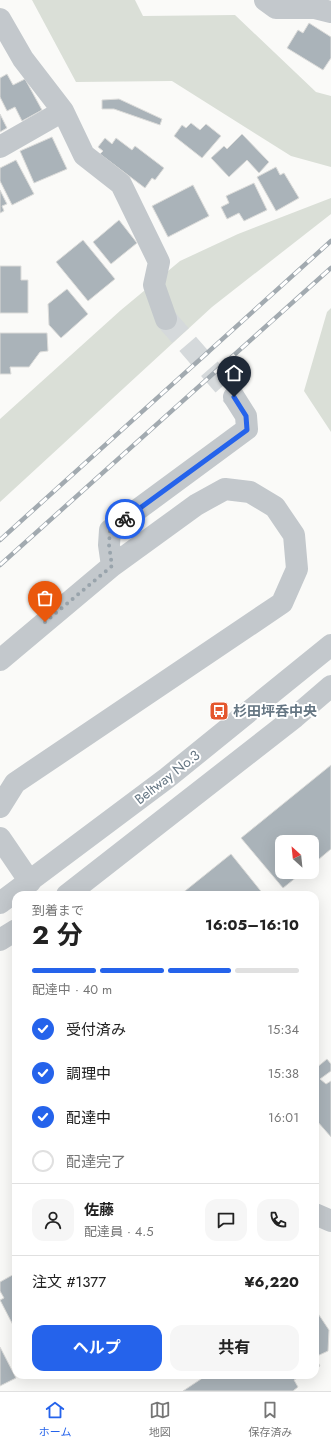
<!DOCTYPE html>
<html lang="ja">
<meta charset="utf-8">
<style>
:root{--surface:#fff;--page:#f6f6f6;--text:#222;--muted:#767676;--line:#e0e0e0;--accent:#2563eb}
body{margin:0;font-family:Jost,"Noto Sans JP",sans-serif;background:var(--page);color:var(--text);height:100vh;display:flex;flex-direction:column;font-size:15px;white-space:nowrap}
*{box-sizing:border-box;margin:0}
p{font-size:13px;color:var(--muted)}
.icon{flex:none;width:22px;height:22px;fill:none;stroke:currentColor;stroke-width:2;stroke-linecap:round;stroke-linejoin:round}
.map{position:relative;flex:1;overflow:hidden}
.panel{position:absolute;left:12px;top:891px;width:307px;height:488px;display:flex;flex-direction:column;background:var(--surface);border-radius:12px;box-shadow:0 4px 16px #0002}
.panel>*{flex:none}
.needle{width:26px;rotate:333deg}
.controls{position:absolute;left:275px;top:835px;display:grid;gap:8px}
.controls a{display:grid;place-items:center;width:44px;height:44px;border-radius:8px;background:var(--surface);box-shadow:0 4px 16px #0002;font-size:20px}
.pin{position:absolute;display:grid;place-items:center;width:34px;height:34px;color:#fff;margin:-41px -17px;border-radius:50% 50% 50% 0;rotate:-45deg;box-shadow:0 0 4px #0007}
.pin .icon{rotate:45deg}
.courier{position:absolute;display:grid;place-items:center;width:40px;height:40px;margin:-20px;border:3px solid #2563eb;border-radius:50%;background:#fff;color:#222;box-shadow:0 1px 5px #0007}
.summary em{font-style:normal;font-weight:700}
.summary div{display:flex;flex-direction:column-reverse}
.summary{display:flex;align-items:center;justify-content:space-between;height:68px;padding:0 20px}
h1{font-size:26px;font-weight:700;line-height:30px}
.bar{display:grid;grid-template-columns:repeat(4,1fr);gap:6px 4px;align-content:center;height:48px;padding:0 20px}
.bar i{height:5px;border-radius:3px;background:var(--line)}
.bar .on{background:var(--accent)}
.bar p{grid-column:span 4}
.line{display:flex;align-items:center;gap:10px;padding:0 20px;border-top:1px solid var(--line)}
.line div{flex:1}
.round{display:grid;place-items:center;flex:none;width:42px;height:42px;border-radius:12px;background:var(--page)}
ol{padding:0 20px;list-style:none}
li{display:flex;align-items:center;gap:12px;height:44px}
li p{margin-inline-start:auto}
li .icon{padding:4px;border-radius:50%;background:var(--accent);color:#fff;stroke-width:4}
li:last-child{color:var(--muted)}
li i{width:22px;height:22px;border:2px solid var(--line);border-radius:50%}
.button{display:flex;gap:8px;margin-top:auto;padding:8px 20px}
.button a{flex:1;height:46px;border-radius:12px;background:var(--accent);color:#fff;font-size:16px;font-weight:700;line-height:46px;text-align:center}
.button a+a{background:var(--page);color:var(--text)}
.menu{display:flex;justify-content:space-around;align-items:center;height:56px;border-top:1px solid var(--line);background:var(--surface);font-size:11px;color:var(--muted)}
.menu a{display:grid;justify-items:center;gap:2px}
.menu .on{color:var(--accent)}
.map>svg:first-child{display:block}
</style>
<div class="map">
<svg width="331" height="1391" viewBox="0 0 331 1391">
<rect width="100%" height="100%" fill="#fafaf8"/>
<path fill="#dadfd7" d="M 32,0 L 135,0 L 143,16 L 235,15 L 316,92 L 331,96 L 331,167 L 291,156 L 172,81 L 76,82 Z
M 331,198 L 331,214 L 212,307 L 0,502 L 0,419 L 121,310 L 180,261 L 238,234 Z
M 331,308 L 331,432 L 304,391 L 327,312 Z"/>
<path fill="#aab3b9" stroke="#dcdcda" d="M 309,23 L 331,37 L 331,58 L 323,70 L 287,48 L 298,30 L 303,33 Z
M 7,74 L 13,85 L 25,79 L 42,110 L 22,121 L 15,107 L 7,111 L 0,97 L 0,78 Z
M 119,99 L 162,119 L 160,125 L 114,109 L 102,109 L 102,100 Z
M 0,114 L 7,128 L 0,132 Z
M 191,123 L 200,130 L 206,124 L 221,136 L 202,158 L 174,136 L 182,125 L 186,128 Z
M 242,134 L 269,162 L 259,173 L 247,160 L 229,177 L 211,158 L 224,146 L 227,149 Z
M 52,137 L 67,169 L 34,183 L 20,151 Z
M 105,138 L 112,144 L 116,138 L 132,150 L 135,146 L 164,168 L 155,180 L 152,178 L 145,188 L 100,154 L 103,151 L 98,147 Z
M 16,160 L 34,194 L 12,205 L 0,181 L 0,168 Z
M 276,167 L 280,175 L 284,173 L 299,198 L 276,211 L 257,177 Z
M 254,183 L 267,210 L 244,221 L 239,213 L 227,219 L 221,207 L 229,203 L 226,196 Z
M 193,185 L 209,216 L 168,237 L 152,206 Z
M 0,190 L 7,204 L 2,206 L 4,211 L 0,213 Z
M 119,220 L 137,243 L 111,264 L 93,242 Z
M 83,240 L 115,279 L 88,301 L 56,262 Z
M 0,266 L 21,266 L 21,280 L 28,280 L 28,313 L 0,313 Z
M 67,289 L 88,314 L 61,338 L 49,325 L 48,304 Z
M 0,333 L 47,333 L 48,351 L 40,352 L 29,367 L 10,367 L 11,374 L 0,374 Z
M 331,765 L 331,849 L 312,865 L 312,842 L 282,842 L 282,872 L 303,872 L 283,888 L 241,838 Z
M 231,854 L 264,895 L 180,895 Z
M 327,1059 L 331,1064 L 331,1071 L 320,1079 L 326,1084 L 331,1081 L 331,1137 L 317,1121 L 315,1123 L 315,1069 Z
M 16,1273 L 16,1329 L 15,1329 L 0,1300 L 4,1298 L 0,1291 L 0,1282 Z
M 315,1309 L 329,1330 L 328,1351 L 315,1357 L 320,1366 L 315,1369 Z
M 0,1347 L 16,1378 L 0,1386 Z
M 207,1375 L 303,1375 L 294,1380 L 298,1387 L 293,1391 L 183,1391 Z"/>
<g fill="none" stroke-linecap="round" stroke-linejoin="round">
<path stroke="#d5d9db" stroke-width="22" stroke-dasharray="22 11" stroke-linecap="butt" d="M 166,319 L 234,397"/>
<path stroke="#c3c8cc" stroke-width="22" d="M 265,0 L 276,8 L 315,8 L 331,12
M 0,19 L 23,59 L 63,111 L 84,155 L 121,184 L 159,262 L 154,285 L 166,319
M 0,147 L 63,111
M 112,566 L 109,545 L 110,530 L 247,429 L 246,416 L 234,397
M 0,660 L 112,566 L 196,505 L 225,489 L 250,492 L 275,507 L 294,535 L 297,569 L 282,603 L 15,783 L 0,807
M 0,838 L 30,882"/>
<path stroke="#c3c8cc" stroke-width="22" d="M 67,895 L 295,717 L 331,686
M 0,903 L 167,778 L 331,645
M 0,940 L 16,930
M 315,1214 L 331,1221"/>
<defs>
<path id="rail" d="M 0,540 L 331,241
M 0,565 L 331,268"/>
</defs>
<use href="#rail" stroke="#a2aab0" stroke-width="4.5"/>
<use href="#rail" stroke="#fff" stroke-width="3" stroke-dasharray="9" stroke-linecap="butt"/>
</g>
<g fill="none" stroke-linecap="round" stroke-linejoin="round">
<path stroke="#99a4ac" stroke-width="4" stroke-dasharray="0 7.2" d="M 45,622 L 112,566 L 109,545 L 110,530 L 125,519"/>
<path stroke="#2563eb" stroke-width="5" d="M 125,519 L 247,430 L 246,416 L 234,397"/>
</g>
<defs>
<symbol id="bus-square" viewBox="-11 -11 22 22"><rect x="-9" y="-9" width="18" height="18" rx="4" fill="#e4572e" stroke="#fff"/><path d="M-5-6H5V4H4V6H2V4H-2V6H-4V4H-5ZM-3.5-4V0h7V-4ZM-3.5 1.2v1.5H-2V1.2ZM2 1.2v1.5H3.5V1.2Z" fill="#fff"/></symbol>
</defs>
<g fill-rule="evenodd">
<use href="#bus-square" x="208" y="700" width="22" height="22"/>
</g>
<g text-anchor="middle" stroke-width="4" stroke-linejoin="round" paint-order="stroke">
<g font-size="14" font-weight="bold" fill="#657683" stroke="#fff" text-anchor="start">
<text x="233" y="716">杉田坪呑中央</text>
</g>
<g font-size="14" fill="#657683" stroke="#fff">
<text transform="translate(167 777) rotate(-38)" y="5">Beltway No.3</text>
</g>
</g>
</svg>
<div class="controls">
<a><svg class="needle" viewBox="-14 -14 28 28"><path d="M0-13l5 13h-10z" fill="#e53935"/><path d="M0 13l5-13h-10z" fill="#767676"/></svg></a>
</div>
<div class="pin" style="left:45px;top:622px;background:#ea580c"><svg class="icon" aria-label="bag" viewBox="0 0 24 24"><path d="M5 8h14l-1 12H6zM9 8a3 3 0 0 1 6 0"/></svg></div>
<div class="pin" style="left:234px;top:397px;background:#1f2937"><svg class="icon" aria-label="home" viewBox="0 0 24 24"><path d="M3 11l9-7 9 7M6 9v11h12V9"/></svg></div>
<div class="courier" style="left:125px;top:519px"><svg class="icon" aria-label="bike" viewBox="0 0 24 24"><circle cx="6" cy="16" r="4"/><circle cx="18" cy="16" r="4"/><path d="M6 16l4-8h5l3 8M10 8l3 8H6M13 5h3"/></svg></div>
<section class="panel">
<div class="summary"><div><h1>2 分</h1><p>到着まで</p></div><em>16:05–16:10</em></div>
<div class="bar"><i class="on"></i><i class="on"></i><i class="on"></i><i></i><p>配達中 · 40 m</p></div>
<ol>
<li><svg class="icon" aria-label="check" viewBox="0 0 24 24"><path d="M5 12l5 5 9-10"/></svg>受付済み<p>15:34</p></li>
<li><svg class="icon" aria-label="check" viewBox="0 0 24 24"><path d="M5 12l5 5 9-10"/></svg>調理中<p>15:38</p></li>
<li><svg class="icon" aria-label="check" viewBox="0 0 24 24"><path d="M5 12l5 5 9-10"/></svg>配達中<p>16:01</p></li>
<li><i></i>配達完了</li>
</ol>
<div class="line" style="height:72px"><a class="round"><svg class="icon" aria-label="person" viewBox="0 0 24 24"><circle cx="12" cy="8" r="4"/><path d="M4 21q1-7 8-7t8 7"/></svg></a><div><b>佐藤</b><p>配達員 · 4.5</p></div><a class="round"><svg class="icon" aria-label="chat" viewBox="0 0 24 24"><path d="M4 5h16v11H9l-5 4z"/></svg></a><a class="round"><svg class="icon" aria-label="phone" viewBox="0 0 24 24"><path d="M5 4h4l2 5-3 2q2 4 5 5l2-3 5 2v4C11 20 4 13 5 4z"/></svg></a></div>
<div class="line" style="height:52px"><div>注文 #1377</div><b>¥6,220</b></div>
<div class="button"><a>ヘルプ</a><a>共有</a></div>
</section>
</div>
<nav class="menu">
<a class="on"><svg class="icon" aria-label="home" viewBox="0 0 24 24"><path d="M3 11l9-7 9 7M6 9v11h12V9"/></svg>ホーム</a>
<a><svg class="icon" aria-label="map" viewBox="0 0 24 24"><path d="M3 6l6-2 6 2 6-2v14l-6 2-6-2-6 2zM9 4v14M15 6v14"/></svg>地図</a>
<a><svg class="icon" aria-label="saved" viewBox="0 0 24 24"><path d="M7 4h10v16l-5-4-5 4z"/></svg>保存済み</a>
</nav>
